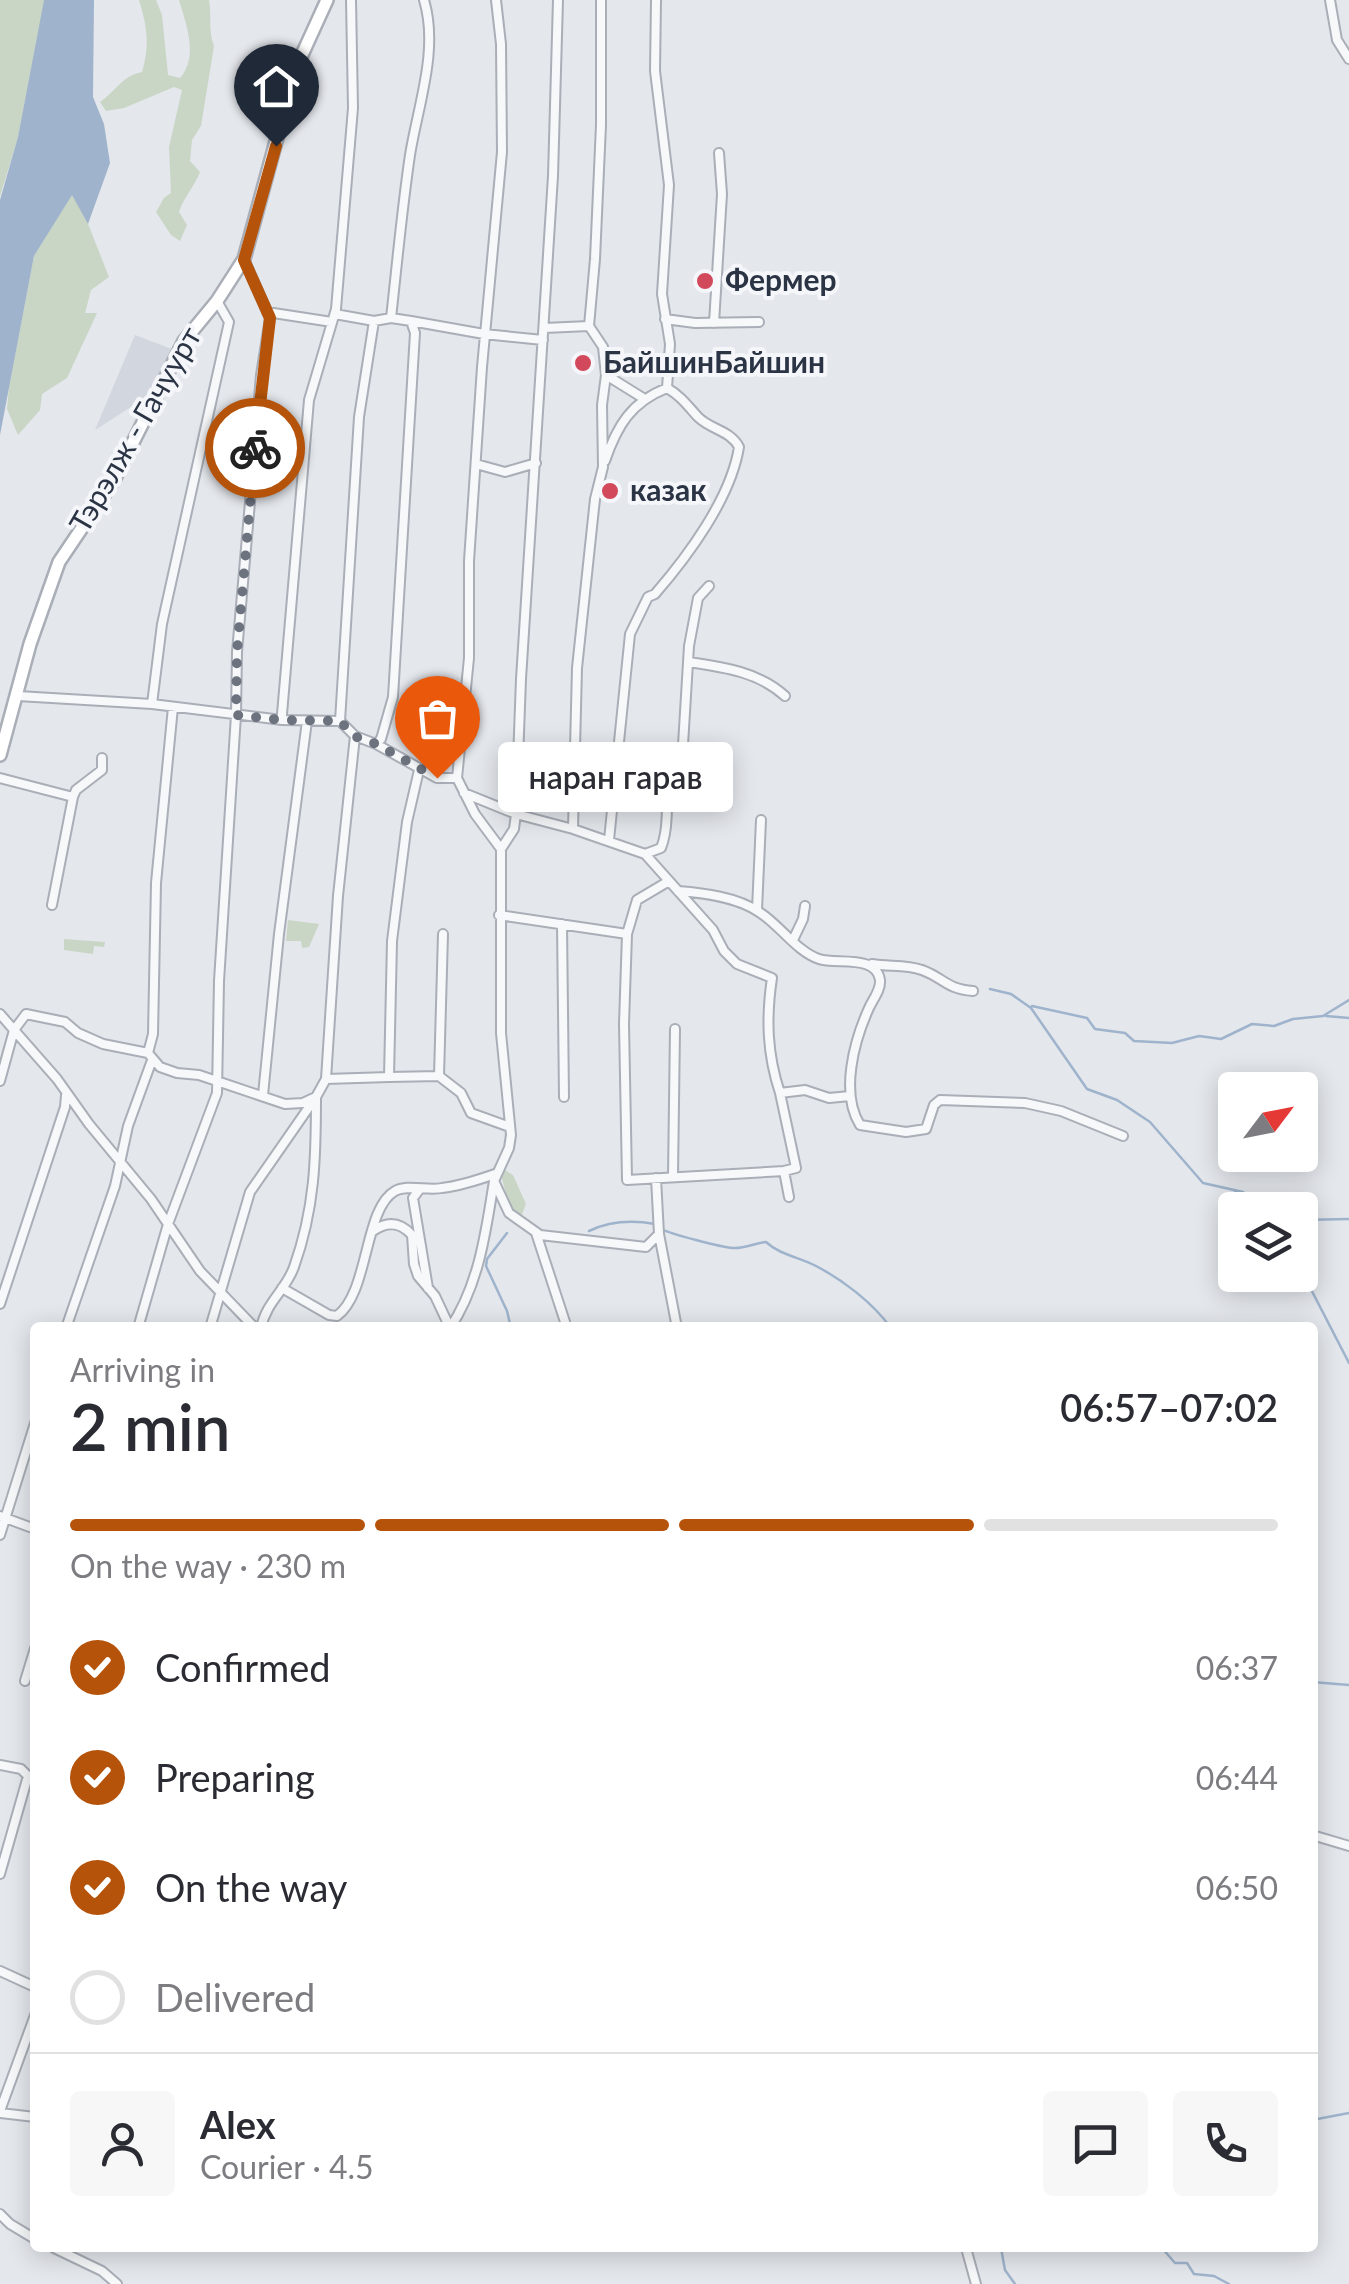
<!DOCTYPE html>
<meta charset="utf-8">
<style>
:root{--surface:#fff;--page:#f7f7f7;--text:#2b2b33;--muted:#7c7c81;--line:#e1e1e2;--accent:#b45309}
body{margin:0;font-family:Lato,sans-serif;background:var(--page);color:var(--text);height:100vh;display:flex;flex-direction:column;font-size:38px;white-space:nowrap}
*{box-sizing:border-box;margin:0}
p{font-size:32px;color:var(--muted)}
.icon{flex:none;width:55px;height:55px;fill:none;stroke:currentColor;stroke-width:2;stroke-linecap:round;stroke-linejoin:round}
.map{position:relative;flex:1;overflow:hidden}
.sheet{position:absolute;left:30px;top:1322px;width:1288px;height:930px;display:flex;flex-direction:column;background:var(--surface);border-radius:10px;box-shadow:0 5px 25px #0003}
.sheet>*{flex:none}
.needle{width:65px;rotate:58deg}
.buttons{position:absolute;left:1218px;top:1072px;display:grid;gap:20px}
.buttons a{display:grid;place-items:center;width:100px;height:100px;border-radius:10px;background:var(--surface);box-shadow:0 5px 25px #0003;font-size:50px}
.pin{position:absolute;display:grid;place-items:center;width:85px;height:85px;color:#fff;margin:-102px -42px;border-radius:50% 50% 50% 0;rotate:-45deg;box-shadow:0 0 10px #0007}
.pin .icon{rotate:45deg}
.courier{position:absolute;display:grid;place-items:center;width:100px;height:100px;margin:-50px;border:8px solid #b45309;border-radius:50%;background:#fff;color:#222;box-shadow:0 2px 12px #0007}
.bubble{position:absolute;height:70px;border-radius:10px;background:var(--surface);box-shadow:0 5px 25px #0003;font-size:32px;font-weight:600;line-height:70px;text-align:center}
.overview em{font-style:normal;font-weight:600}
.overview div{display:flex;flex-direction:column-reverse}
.overview{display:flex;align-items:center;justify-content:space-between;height:170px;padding:0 40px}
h1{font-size:65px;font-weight:600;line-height:75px}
.bar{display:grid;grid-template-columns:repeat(4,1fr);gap:15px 10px;align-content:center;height:120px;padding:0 40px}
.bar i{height:12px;border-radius:8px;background:var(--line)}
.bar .on{background:var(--accent)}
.bar p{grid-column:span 4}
.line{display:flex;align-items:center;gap:25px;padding:0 40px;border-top:2px solid var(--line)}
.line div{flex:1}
.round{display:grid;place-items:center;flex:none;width:105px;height:105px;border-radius:10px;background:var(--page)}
ol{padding:0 40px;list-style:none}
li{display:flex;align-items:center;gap:30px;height:110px}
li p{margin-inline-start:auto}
li .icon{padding:10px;border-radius:50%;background:var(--accent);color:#fff;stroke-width:4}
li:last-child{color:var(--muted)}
li i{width:55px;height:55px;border:5px solid var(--line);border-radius:50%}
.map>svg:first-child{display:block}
</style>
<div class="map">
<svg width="1349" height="2284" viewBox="0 0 1349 2284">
<rect width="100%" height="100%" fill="#e4e7ec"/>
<path fill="#d2d6de" d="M 135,335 L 177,351 L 159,389 L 95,430 Z"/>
<path fill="#c9d6c5" d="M 0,0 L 44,0 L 44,3 L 18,138 L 0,196 Z
M 139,0 L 156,0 L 162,15 L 168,75 L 180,78 C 199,56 186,24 179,0 L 209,0 C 212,16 208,31 214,46 L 201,126 L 192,140 L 190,161 L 200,172 C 194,187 184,197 179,212 L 187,225 L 180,241 L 171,235 L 156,212 L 164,198 L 171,193 L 169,147 L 182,90 L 174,87 L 124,108 L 106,111 L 100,102 C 116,91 122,76 142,72 C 150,45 147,26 139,0 Z
M 72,194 L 81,206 L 109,277 L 91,290 L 85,313 L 97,313 L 67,378 L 42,394 L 40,410 L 18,435 L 7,409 L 9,386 L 34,256 Z
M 288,920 L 319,924 L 309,947 L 302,948 L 301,941 L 286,941 Z
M 64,939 L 105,942 L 104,947 L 94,946 L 93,954 L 64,950 Z
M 505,1170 L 513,1175 L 526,1204 L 521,1217 L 512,1215 L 501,1175 Z"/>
<path fill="#9fb4cc" d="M 44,0 L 94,0 L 93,97 L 104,124 L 110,163 L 88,224 L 72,195 L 34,256 L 0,435 L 0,200 L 18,137 Z"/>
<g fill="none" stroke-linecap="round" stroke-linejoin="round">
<path stroke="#9fb4cc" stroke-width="2.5" d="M 990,989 L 1011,994 L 1031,1008 L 1087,1089 L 1117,1100 L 1150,1122 L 1203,1183 L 1243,1192 L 1266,1210
M 1032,1006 L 1087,1018 L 1095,1029 L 1125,1033 L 1134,1041 L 1172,1043 L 1199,1036 L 1221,1039 L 1252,1024 L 1274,1026 L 1293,1019 L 1323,1016 L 1349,1000
M 1326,1016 L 1349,1018
M 1235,1191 L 1248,1210
M 1300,1220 L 1349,1219
M 661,1229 C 671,1234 720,1247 733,1248 C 744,1249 755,1243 766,1242 C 780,1255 799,1257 816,1266 C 843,1280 873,1303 891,1328
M 589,1231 C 610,1221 632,1220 655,1224
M 507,1233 L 487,1259 L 486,1266 L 507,1311 L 511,1328
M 1300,1268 L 1349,1363
M 1312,1682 L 1349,1685
M 1312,2120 L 1349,2113
M 1001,2248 L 1005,2270 L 1015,2284
M 1162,2248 L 1175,2263 L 1187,2263 L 1194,2274 L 1214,2276 L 1229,2284"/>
<defs>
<path id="street" d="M 424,0 C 439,50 418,105 410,155 C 402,209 397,264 391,318 L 411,321 L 415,333 L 393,697 L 381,739 L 376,744 L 437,778 L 457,778
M 496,0 L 501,44 L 502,152 L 482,367 L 469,561 L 469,658 L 457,778 L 475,814 L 501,849 L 501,1033 L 511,1135 L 509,1148 L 494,1181 L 509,1213 L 540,1235 L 646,1247 L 659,1234 L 656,1178
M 558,0 L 553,176 L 521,679 L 516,814 L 573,829
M 601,0 L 601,125 L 595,259 L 589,326 L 603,347 L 606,375 L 602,405 L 603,467 L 595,499 L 577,668 L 573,829 L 645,854 L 713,930 L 724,951 L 737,964 L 772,978 C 766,1018 767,1054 780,1093
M 1330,0 L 1337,40 L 1349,59
M 267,312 L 332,322
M 335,314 L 374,321
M 665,319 L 695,323 L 759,322
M 411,321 L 484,334 L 543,340
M 714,323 L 722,194 L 719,153
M 544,328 L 589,326
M 606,375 L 643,398
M 605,461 C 617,426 631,402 667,388
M 476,464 L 505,472 L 536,463
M 689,662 C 723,667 759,672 785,696
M 18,696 L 152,704 L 282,720
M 152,704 L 162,624 L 229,322 L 217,301
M 340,721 L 282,720 L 282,714 L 309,400 L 336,309 L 353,108 L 351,0
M 376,744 L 355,736 L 340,721 L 359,417 L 374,321 L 391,318
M 419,770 L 407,822 L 392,941 L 389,1077 L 439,1076 L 443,934
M 0,778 L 73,797 L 52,905
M 464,793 L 516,814 L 514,829 L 501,849
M 73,797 L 76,790 L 102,770 L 102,758
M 609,840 L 630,634 L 648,597 L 655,594 C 688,556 731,498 739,447 C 730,430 711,430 698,417 C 687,405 681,396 667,388 L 670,344 L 662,294 L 669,185 L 655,71 L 656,0
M 645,854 L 661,848 C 673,819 658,803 681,778 L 689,646 L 698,598 L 709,586
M 678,891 C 704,893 737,897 759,912 C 779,924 797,952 819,959 C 836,965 876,954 880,980 C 881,990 873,999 869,1008 C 854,1041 840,1093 860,1125 L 906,1132 L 926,1129 L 934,1105 L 940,1100 L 1025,1103 L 1061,1111 L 1123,1136
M 757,910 L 761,820
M 499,915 L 627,934 L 624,1024 L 627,1180 L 784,1171
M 562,924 L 564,1097
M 627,934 L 637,900 L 669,881
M 793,940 L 803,919 L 805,906
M 872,964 C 889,967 905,964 922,970 C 944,978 946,989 973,991
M 0,1014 L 14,1030 L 0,1081
M 148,1053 L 153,1034 L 156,883 L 173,707
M 439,1076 L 461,1093 L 471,1113 L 510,1127
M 326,1079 L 338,896 L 355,736
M 263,1095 L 279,934 L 307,721
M 673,1176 L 675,1029
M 419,1190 L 413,1198 L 428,1288
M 789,1197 L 784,1171 L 796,1168 L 780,1093 L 805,1090 L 829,1098 L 850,1096
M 373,1231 C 387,1221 400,1222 412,1235 L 414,1264 L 418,1276 L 435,1296 L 450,1328
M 536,1233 L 567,1328
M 659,1234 L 677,1328
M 282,1288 L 329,1315 L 337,1316 C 369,1293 364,1208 395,1191 C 407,1184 428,1191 442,1188 C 460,1186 478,1180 495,1174
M 0,1304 L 65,1107 L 66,1095
M 66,1328 L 115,1186 L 128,1126 L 152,1060
M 138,1328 L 168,1224 L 217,1093 L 219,981 L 236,715 L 237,652 L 261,375 L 270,318 L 244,259
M 210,1328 L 250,1192 L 316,1097
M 255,1328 L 200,1271 L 151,1199 L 89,1124 L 57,1079 L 14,1030 L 26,1014 L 65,1022 L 78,1033 L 103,1044 L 148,1053 L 160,1067 L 177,1073 L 199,1075 L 285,1104 L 303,1103 L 316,1097 L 326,1079 L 389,1077
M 261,1328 C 266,1302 286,1290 294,1267 C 315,1208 316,1158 316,1097
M 450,1328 C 479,1285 486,1231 494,1181
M 0,1516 L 35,1529
M 0,1535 L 35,1423
M 25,1681 L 35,1648
M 0,1765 L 21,1769 L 28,1776 L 0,1874
M 1312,1835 L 1349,1846
M 0,1971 L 35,1987
M 0,2111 L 35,2015
M 0,2113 L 35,2117
M 0,2214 L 10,2224 L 35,2239
M 54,2248 L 102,2271 L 117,2284
M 966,2248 L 976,2284"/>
<path id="secondary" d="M 0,755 L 30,644 L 59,562 L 114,480 L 184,341 L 217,301 L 244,259 L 296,68 L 327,0"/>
</defs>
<use href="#street" stroke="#a9aeb7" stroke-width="12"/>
<use href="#secondary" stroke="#a9aeb7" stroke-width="16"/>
<use href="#street" stroke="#f7f8fa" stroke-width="8"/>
<use href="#secondary" stroke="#fff" stroke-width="11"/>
</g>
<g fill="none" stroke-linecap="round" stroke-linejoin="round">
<path stroke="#6c737f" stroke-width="10" stroke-dasharray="0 18" d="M 255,448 L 237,652 L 236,715 L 282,720 L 340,721 L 354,736 L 376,744 L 437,778"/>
<path stroke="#b45309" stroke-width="12" d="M 255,448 L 270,318 L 244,260 L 276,146"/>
</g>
<g fill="#d1495b" stroke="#f4f6f9" stroke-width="4">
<circle cx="705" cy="281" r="10"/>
<circle cx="583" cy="363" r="10"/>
<circle cx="610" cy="491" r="10"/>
</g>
<g text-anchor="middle" stroke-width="8" stroke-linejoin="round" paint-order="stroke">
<g font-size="30" font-weight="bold" fill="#2b3445" stroke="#f4f6f9" text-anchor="start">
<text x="725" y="291">Фермер</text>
<text x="603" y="373">БайшинБайшин</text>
<text x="630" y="501">казак</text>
</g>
<g font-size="30" fill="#2b3445" stroke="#f4f6f9">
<text transform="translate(136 430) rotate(-60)" y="10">Тэрэлж - Гачуурт</text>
</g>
</g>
</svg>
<div class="buttons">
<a><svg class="needle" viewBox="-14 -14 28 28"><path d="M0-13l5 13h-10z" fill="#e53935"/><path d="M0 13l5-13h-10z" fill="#7c7c81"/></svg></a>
<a><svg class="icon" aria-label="layers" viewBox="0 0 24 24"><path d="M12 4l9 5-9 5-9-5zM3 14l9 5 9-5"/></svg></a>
</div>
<div class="pin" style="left:437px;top:778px;background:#ea580c"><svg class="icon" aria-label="bag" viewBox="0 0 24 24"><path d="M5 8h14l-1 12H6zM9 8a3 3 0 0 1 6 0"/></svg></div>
<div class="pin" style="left:276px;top:146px;background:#1f2937"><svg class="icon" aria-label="home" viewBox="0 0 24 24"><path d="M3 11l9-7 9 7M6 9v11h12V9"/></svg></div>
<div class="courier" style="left:255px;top:448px"><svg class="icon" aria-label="bike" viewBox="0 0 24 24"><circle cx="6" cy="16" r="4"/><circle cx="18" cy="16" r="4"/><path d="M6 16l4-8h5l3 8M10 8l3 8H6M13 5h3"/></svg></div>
<div class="bubble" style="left:498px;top:742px;width:235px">наран гарав</div>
<section class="sheet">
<div class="overview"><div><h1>2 min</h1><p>Arriving in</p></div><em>06:57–07:02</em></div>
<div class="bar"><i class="on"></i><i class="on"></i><i class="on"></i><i></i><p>On the way · 230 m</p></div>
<ol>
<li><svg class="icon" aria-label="check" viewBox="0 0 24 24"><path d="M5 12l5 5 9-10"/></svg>Confirmed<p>06:37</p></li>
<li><svg class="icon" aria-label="check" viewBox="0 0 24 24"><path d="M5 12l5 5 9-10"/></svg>Preparing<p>06:44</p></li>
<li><svg class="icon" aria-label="check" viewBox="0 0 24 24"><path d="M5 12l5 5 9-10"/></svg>On the way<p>06:50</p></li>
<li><i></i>Delivered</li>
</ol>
<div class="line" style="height:180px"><a class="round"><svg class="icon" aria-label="person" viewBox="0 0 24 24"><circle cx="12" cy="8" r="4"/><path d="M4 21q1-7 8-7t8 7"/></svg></a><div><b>Alex</b><p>Courier · 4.5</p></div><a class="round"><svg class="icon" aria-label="chat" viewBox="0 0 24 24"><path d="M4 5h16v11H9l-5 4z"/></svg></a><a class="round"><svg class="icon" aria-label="phone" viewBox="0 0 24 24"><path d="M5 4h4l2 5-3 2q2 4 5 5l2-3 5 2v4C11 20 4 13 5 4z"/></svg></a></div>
</section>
</div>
